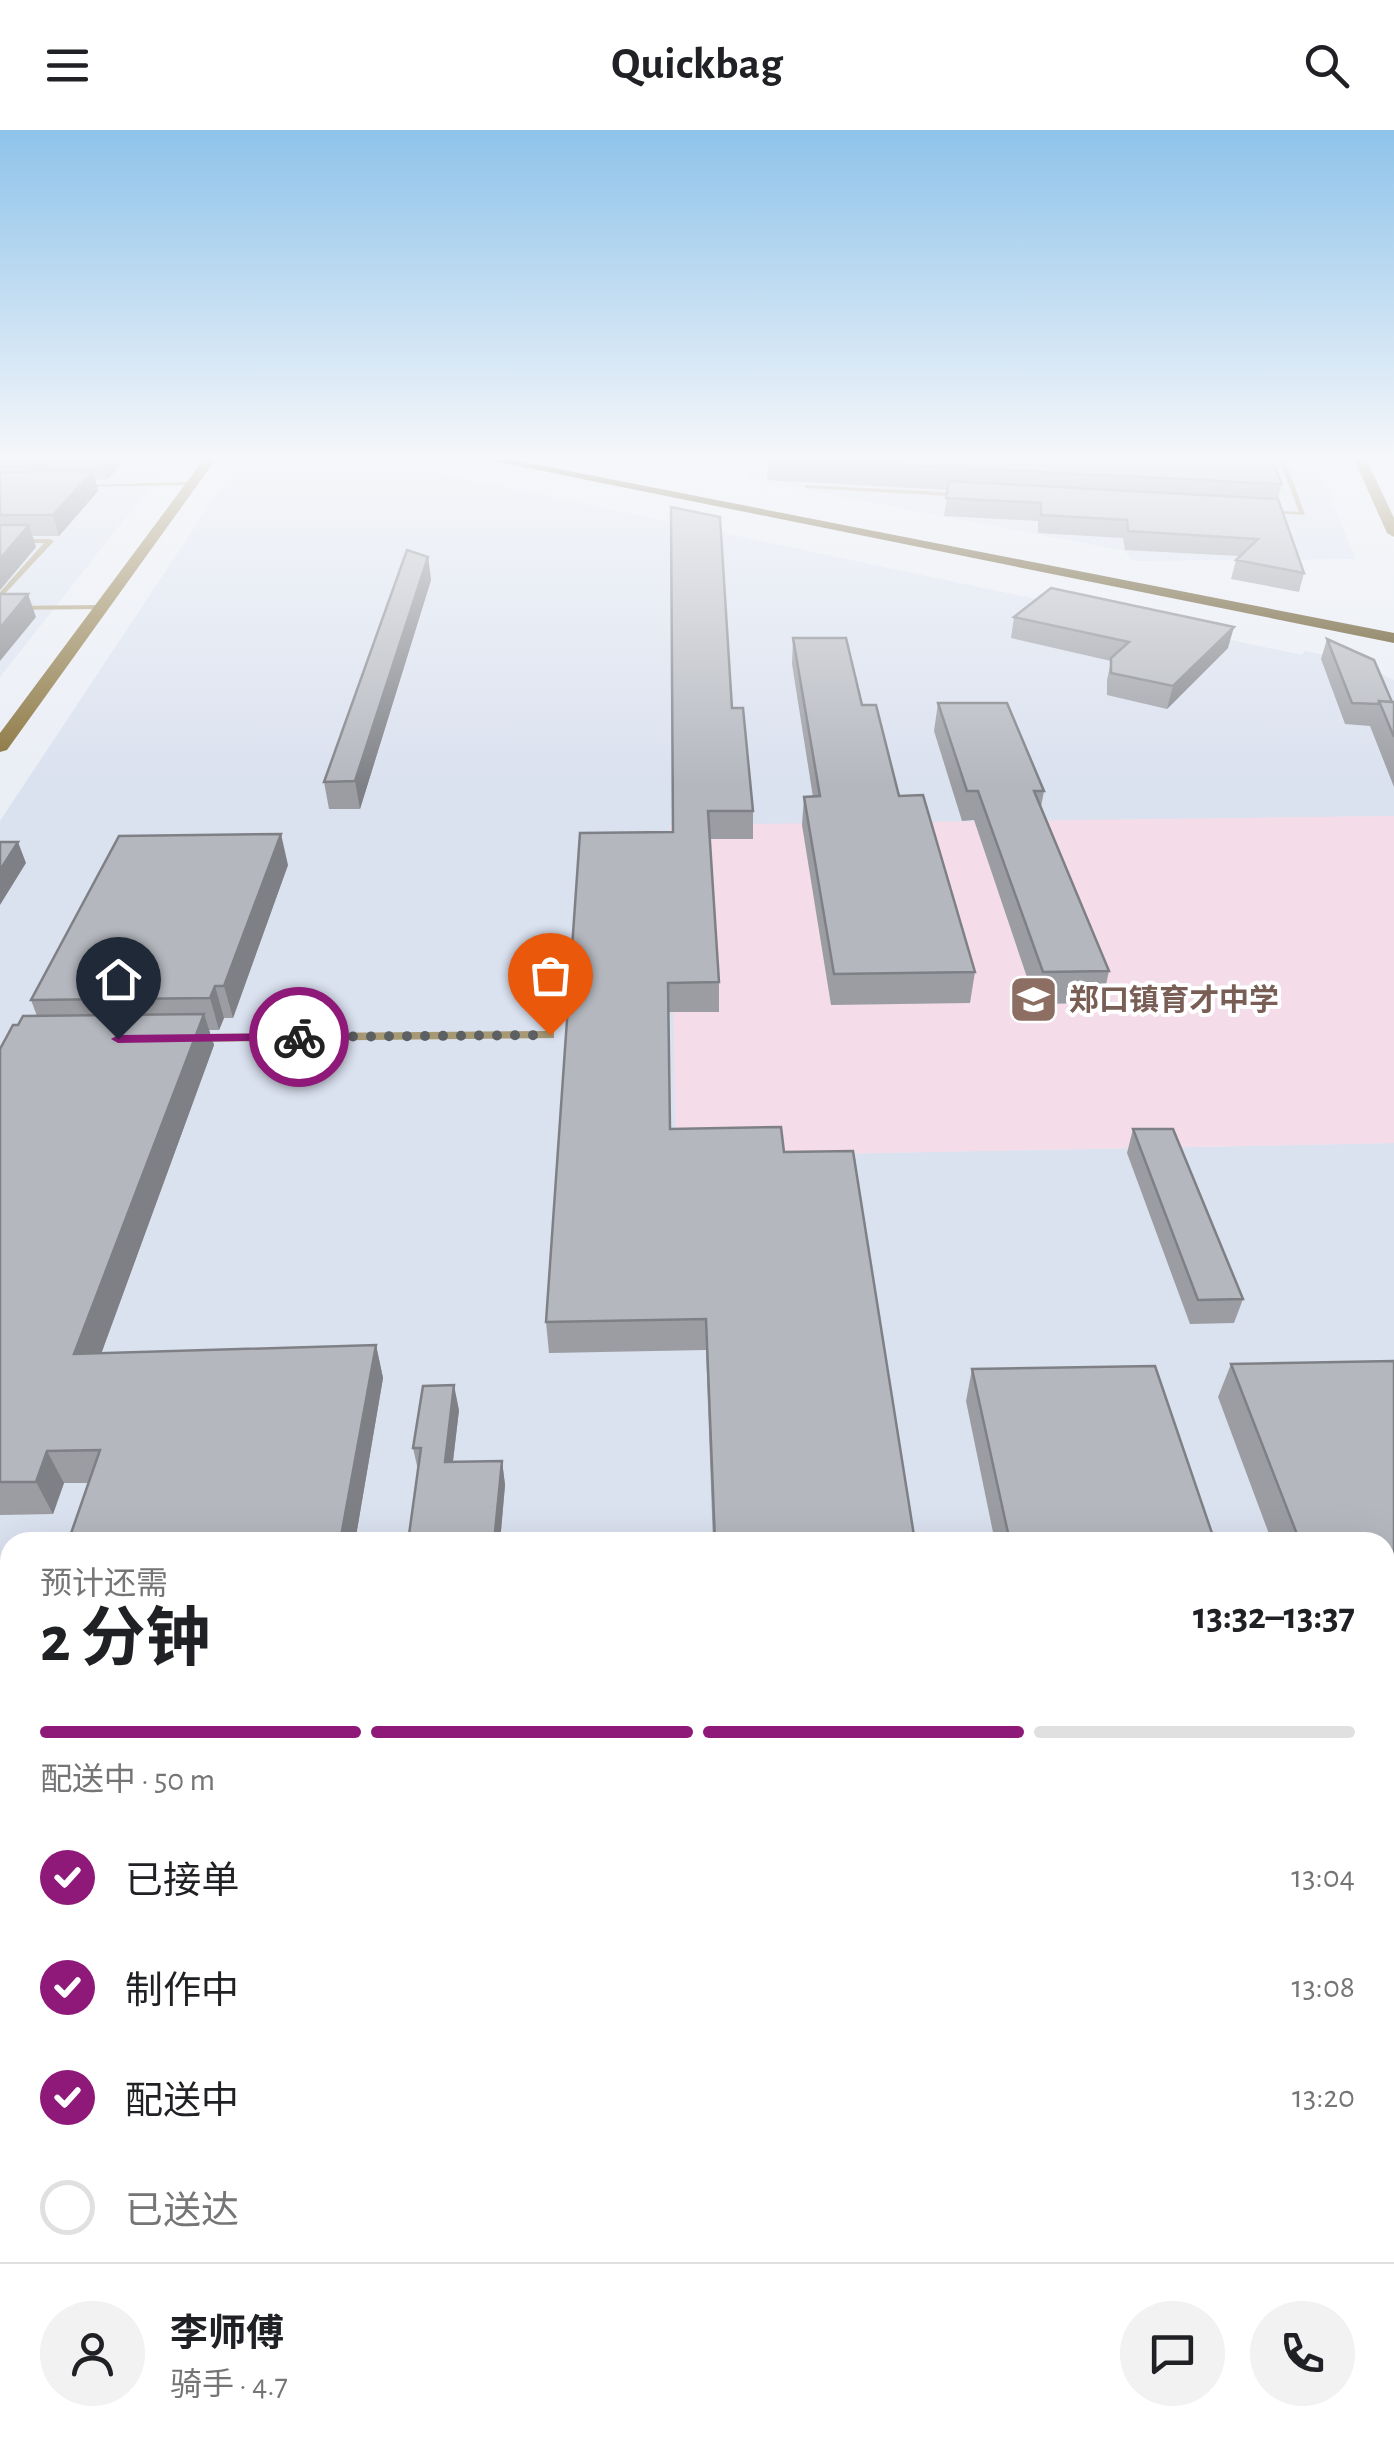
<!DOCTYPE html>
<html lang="zh">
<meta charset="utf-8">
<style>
:root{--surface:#fff;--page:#f2f2f2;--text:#202124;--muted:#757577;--line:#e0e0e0;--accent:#8e1979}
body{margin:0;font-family:"Alegreya Sans","Noto Sans SC",sans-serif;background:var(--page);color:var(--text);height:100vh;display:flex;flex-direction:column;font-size:38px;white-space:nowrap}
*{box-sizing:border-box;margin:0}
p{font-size:32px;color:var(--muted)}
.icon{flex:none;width:55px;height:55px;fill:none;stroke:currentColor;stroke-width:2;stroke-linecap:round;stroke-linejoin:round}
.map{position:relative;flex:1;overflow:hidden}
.side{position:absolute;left:0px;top:1402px;width:1395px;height:932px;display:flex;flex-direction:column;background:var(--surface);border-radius:30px 30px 0 0;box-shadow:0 10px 40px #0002}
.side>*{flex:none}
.pin{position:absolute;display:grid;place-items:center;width:85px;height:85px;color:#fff;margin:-102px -42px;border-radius:50% 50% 50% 0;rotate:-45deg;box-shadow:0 0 10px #0007}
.pin .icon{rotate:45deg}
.courier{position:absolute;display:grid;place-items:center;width:100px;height:100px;margin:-50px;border:8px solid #8e1979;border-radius:50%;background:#fff;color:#222;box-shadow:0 2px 12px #0007}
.overview em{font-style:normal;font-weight:700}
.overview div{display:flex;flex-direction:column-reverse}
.overview{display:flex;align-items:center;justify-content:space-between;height:170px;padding:0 40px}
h1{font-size:65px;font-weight:700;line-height:75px}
.bar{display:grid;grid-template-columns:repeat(4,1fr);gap:15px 10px;align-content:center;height:120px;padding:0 40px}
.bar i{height:12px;border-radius:8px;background:var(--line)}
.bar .active{background:var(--accent)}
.bar p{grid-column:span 4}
.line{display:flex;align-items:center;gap:25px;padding:0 40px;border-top:2px solid var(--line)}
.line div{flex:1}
.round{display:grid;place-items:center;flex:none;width:105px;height:105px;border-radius:52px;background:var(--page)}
ol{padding:0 40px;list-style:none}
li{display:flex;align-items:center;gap:30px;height:110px}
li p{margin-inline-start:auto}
li .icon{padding:10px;border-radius:50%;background:var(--accent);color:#fff;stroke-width:4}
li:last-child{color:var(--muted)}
li i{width:55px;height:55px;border:5px solid var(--line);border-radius:50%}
header{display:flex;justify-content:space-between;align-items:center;height:130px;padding:0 40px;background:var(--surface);font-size:45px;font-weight:700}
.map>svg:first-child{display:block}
</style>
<header><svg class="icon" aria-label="menu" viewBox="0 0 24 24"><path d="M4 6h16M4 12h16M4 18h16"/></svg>Quickbag<svg class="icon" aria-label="search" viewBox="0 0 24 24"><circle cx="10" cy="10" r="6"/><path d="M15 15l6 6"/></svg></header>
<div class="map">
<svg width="1394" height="2333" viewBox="0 0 1394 2333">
<rect width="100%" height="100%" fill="#eaeef5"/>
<path fill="#dae1ef" d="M 0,329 L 172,329 L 0,547 Z
M 240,329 L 371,329 L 1302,525 L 1305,521 L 1352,530 L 1394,550 L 1394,686 L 670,696 L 677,1027 L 1394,1013 L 1394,1609 L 1385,1610 L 1385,1412 L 10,1412 L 10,1643 L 0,1643 L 0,691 Z
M 757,329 L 1316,329 L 1355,429 L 1133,431 L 1125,421 L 747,349 Z
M 0,1876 L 10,1876 L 10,2325 L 947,2325 L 948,2333 L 0,2333 Z"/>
<path fill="#f4dce8" d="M 1394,686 L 1394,1013 L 676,1027 L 670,695 Z"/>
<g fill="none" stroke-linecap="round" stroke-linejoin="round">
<path fill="#a89975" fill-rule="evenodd" d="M 1279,329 L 1285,329 L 1305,385 L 1261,382 L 1264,380 L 1299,382 Z
M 192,352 L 194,355 L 79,357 L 76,355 Z
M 804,355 L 966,363 L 969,365 L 966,367 L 806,358 Z
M 0,409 L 50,409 L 54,411 L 0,469 L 0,462 L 44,413 L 0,413 Z
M 105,475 L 106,477 L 102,479 L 0,480 L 0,476 Z
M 550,901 L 554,902 L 554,908 L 194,912 L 188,908 L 194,904 Z"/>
<path fill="#a89975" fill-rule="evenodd" d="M 1004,2325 L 1058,2325 L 1059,2333 L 1005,2333 Z"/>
<path fill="#867037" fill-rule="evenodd" d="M 204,329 L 216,329 L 7,620 L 0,622 L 0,603 Z
M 1354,329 L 1366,329 L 1394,388 L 1394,407 L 1387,403 Z
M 1385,1676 L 1394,1676 L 1394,1716 L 1385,1716 Z
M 0,1706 L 10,1706 L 10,1748 L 0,1748 Z
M 1385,1719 L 1394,1719 L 1394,1761 L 1385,1761 Z
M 10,1750 L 10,1792 L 0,1793 L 0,1751 Z"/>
<path fill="#4f3c07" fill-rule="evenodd" d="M 483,329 L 508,329 L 1394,503 L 1394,513 Z"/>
</g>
<path fill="#9b9da3" d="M 0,329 L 125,329 L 108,349 L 95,350 L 98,361 L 59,406 L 32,406 L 36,417 L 0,460 Z
M 768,329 L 1282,354 L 1278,369 L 1304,443 L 1299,462 L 1231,449 L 1236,430 L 1239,426 L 1125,420 L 1123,408 L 1038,403 L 1038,391 L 944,386 L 948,360 L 767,350 Z
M 428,427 L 431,450 L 360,679 L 329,679 L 324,652 Z
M 1014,487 L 1228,518 L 1167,579 L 1107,565 L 1107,550 L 1111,531 L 1011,508 Z
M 793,508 L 862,575 L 975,842 L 970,873 L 831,875 L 802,695 L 804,667 L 813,667 L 792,534 Z
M 1327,509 L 1394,572 L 1394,657 L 1370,596 L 1345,594 L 1321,529 Z
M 938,573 L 1044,661 L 1041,677 L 1109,841 L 1102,873 L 1036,874 L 974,690 L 962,691 L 934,601 Z
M 732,578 L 753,681 L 753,709 L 710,709 L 719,852 L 719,882 L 668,882 L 670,999 L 784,1022 L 915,1412 L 713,1412 L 706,1220 L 549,1223 L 546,1192 L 673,702 Z
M 288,735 L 233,888 L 224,888 L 219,900 L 209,900 L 214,915 L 101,1224 L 376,1215 L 383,1248 L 355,1412 L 68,1412 L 89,1353 L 64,1353 L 53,1384 L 0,1385 L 0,919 L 18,895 L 37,886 L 31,870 Z
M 1133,999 L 1243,1169 L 1234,1193 L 1190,1194 L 1127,1023 Z
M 1394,1231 L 1394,1594 L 1385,1594 L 1385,1412 L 1272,1412 L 1218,1267 L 1231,1234 Z
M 972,1239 L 1215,1412 L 995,1412 L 966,1271 Z
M 459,1280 L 453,1331 L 502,1331 L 505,1355 L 500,1412 L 408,1412 L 418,1340 L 413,1318 Z
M 10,1575 L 10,1628 L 0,1614 L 0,1604 Z
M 1126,2325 L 1385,2325 L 1394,2333 L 1128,2333 Z"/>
<path fill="#7e8085" d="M 30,329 L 57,329 L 46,330 L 48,337 L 34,350 L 29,330 Z
M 103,329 L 125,329 L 108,349 Z
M 93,341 L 98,361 L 59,406 L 53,385 Z
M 29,395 L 36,417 L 0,460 L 0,429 Z
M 428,427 L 431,450 L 360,679 L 355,651 Z
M 28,464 L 36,487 L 0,531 L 0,498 Z
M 1234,497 L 1228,518 L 1167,579 L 1173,556 Z
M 281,704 L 288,735 L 233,888 L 224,856 Z
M 18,712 L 26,733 L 0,775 L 0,740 Z
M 215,856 L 224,888 L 219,900 L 210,868 Z
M 204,884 L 214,915 L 89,1257 L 74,1224 Z
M 376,1215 L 383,1248 L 355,1412 L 340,1412 Z
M 454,1255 L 459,1280 L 450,1356 L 445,1332 Z
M 47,1321 L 64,1353 L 53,1384 L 36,1352 Z
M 502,1331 L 505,1355 L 500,1412 L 494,1412 Z"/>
<path fill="#b4b7be" stroke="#7e8085" stroke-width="2.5" d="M 0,329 L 30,329 L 29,330 L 0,331 Z
M 47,329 L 103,329 L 46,330 Z
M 780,329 L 1272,329 L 1282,354 Z
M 93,341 L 53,385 L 0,385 L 0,342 Z
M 949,351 L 1278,369 L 1304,443 L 1236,430 L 1258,409 L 1128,401 L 1127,390 L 1041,385 L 1041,373 L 946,368 Z
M 671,377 L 720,387 L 732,578 L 743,578 L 753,681 L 708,681 L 719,852 L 668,853 L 670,999 L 781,997 L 784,1022 L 853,1021 L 915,1412 L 715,1412 L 706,1189 L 546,1192 L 580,703 L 673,702 Z
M 0,395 L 29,395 L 0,429 Z
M 407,420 L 428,427 L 355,651 L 324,652 Z
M 1051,458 L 1234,497 L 1173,556 L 1111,543 L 1111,528 L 1129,512 L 1014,487 Z
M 0,464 L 28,464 L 0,498 Z
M 793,508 L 846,508 L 862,575 L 876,575 L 899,666 L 923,665 L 975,842 L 834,844 L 804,667 L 820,666 Z
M 1327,509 L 1374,530 L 1392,572 L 1379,571 L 1378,574 L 1352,573 Z
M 1379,571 L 1394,572 L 1394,607 Z
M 938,573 L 1007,573 L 1044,661 L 1034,661 L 1109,841 L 1043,842 L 978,661 L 967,661 Z
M 281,704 L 224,856 L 215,856 L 210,868 L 31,870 L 119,706 Z
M 0,712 L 18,712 L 0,740 Z
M 204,884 L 74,1224 L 376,1215 L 340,1412 L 68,1412 L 100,1320 L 47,1321 L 36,1352 L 0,1352 L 0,919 L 13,895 L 18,895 L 23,886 Z
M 1133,999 L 1173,999 L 1243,1169 L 1198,1170 Z
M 1394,1231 L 1394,1563 L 1385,1564 L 1385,1412 L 1300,1412 L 1231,1234 Z
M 1155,1236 L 1215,1412 L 1010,1412 L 972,1239 Z
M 454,1255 L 445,1332 L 502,1331 L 494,1412 L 408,1412 L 421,1318 L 413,1318 L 423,1256 Z
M 10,1575 L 10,1610 L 0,1610 L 0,1604 Z
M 1394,1851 L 1394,2333 L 1148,2333 L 1147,2325 L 1385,2325 L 1385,1852 Z
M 134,2325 L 942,2325 L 942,2333 L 133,2333 Z"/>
<linearGradient id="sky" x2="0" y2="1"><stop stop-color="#8ec3ea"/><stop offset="0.5" stop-color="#f6f7fa"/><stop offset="1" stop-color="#f6f7fa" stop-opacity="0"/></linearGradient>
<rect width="1394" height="656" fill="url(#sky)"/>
<path fill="#8e1979" d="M 299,903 L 306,907 L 304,910 L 118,913 L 111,909 L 118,905 Z"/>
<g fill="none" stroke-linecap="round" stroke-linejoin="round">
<path stroke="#5d6063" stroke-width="10" stroke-dasharray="0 18" d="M 299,907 L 550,905"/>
</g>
<defs>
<symbol id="school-square" viewBox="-11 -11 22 22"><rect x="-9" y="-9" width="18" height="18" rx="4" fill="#8d6e63" stroke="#fff"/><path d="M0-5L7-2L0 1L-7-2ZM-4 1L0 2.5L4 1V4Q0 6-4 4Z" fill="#fff"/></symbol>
</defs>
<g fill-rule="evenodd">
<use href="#school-square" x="1006" y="842" width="55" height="55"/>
</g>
<g text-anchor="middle" stroke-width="8" stroke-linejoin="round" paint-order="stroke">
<g font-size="30" font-weight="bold" fill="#785e54" stroke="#fff" text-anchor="start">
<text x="1069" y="880">郑口镇育才中学</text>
</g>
</g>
</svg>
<div class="pin" style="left:550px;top:905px;background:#ea580c"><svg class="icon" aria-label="bag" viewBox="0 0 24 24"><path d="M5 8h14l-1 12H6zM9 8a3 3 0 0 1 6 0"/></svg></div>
<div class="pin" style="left:118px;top:909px;background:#1f2937"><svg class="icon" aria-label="home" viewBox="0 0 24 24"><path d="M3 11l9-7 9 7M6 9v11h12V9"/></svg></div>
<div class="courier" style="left:299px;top:907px"><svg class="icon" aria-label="bike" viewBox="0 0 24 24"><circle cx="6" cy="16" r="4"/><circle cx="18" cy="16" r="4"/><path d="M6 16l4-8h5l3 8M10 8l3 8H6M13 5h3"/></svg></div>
<section class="side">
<div class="overview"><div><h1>2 分钟</h1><p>预计还需</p></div><em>13:32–13:37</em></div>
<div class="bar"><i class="active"></i><i class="active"></i><i class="active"></i><i></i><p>配送中 · 50 m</p></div>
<ol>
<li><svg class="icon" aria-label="check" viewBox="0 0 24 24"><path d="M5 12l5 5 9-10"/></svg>已接单<p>13:04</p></li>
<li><svg class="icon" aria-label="check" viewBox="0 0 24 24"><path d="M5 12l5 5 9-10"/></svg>制作中<p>13:08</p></li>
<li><svg class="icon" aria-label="check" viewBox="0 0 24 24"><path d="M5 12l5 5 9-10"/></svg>配送中<p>13:20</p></li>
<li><i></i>已送达</li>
</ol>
<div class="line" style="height:180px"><a class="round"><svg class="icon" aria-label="person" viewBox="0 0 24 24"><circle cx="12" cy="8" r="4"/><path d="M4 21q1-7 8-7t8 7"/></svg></a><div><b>李师傅</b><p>骑手 · 4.7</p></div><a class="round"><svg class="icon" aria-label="chat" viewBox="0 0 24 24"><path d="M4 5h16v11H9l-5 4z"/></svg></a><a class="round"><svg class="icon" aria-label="phone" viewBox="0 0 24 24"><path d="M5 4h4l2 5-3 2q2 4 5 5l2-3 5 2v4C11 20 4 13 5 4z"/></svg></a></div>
</section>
</div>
